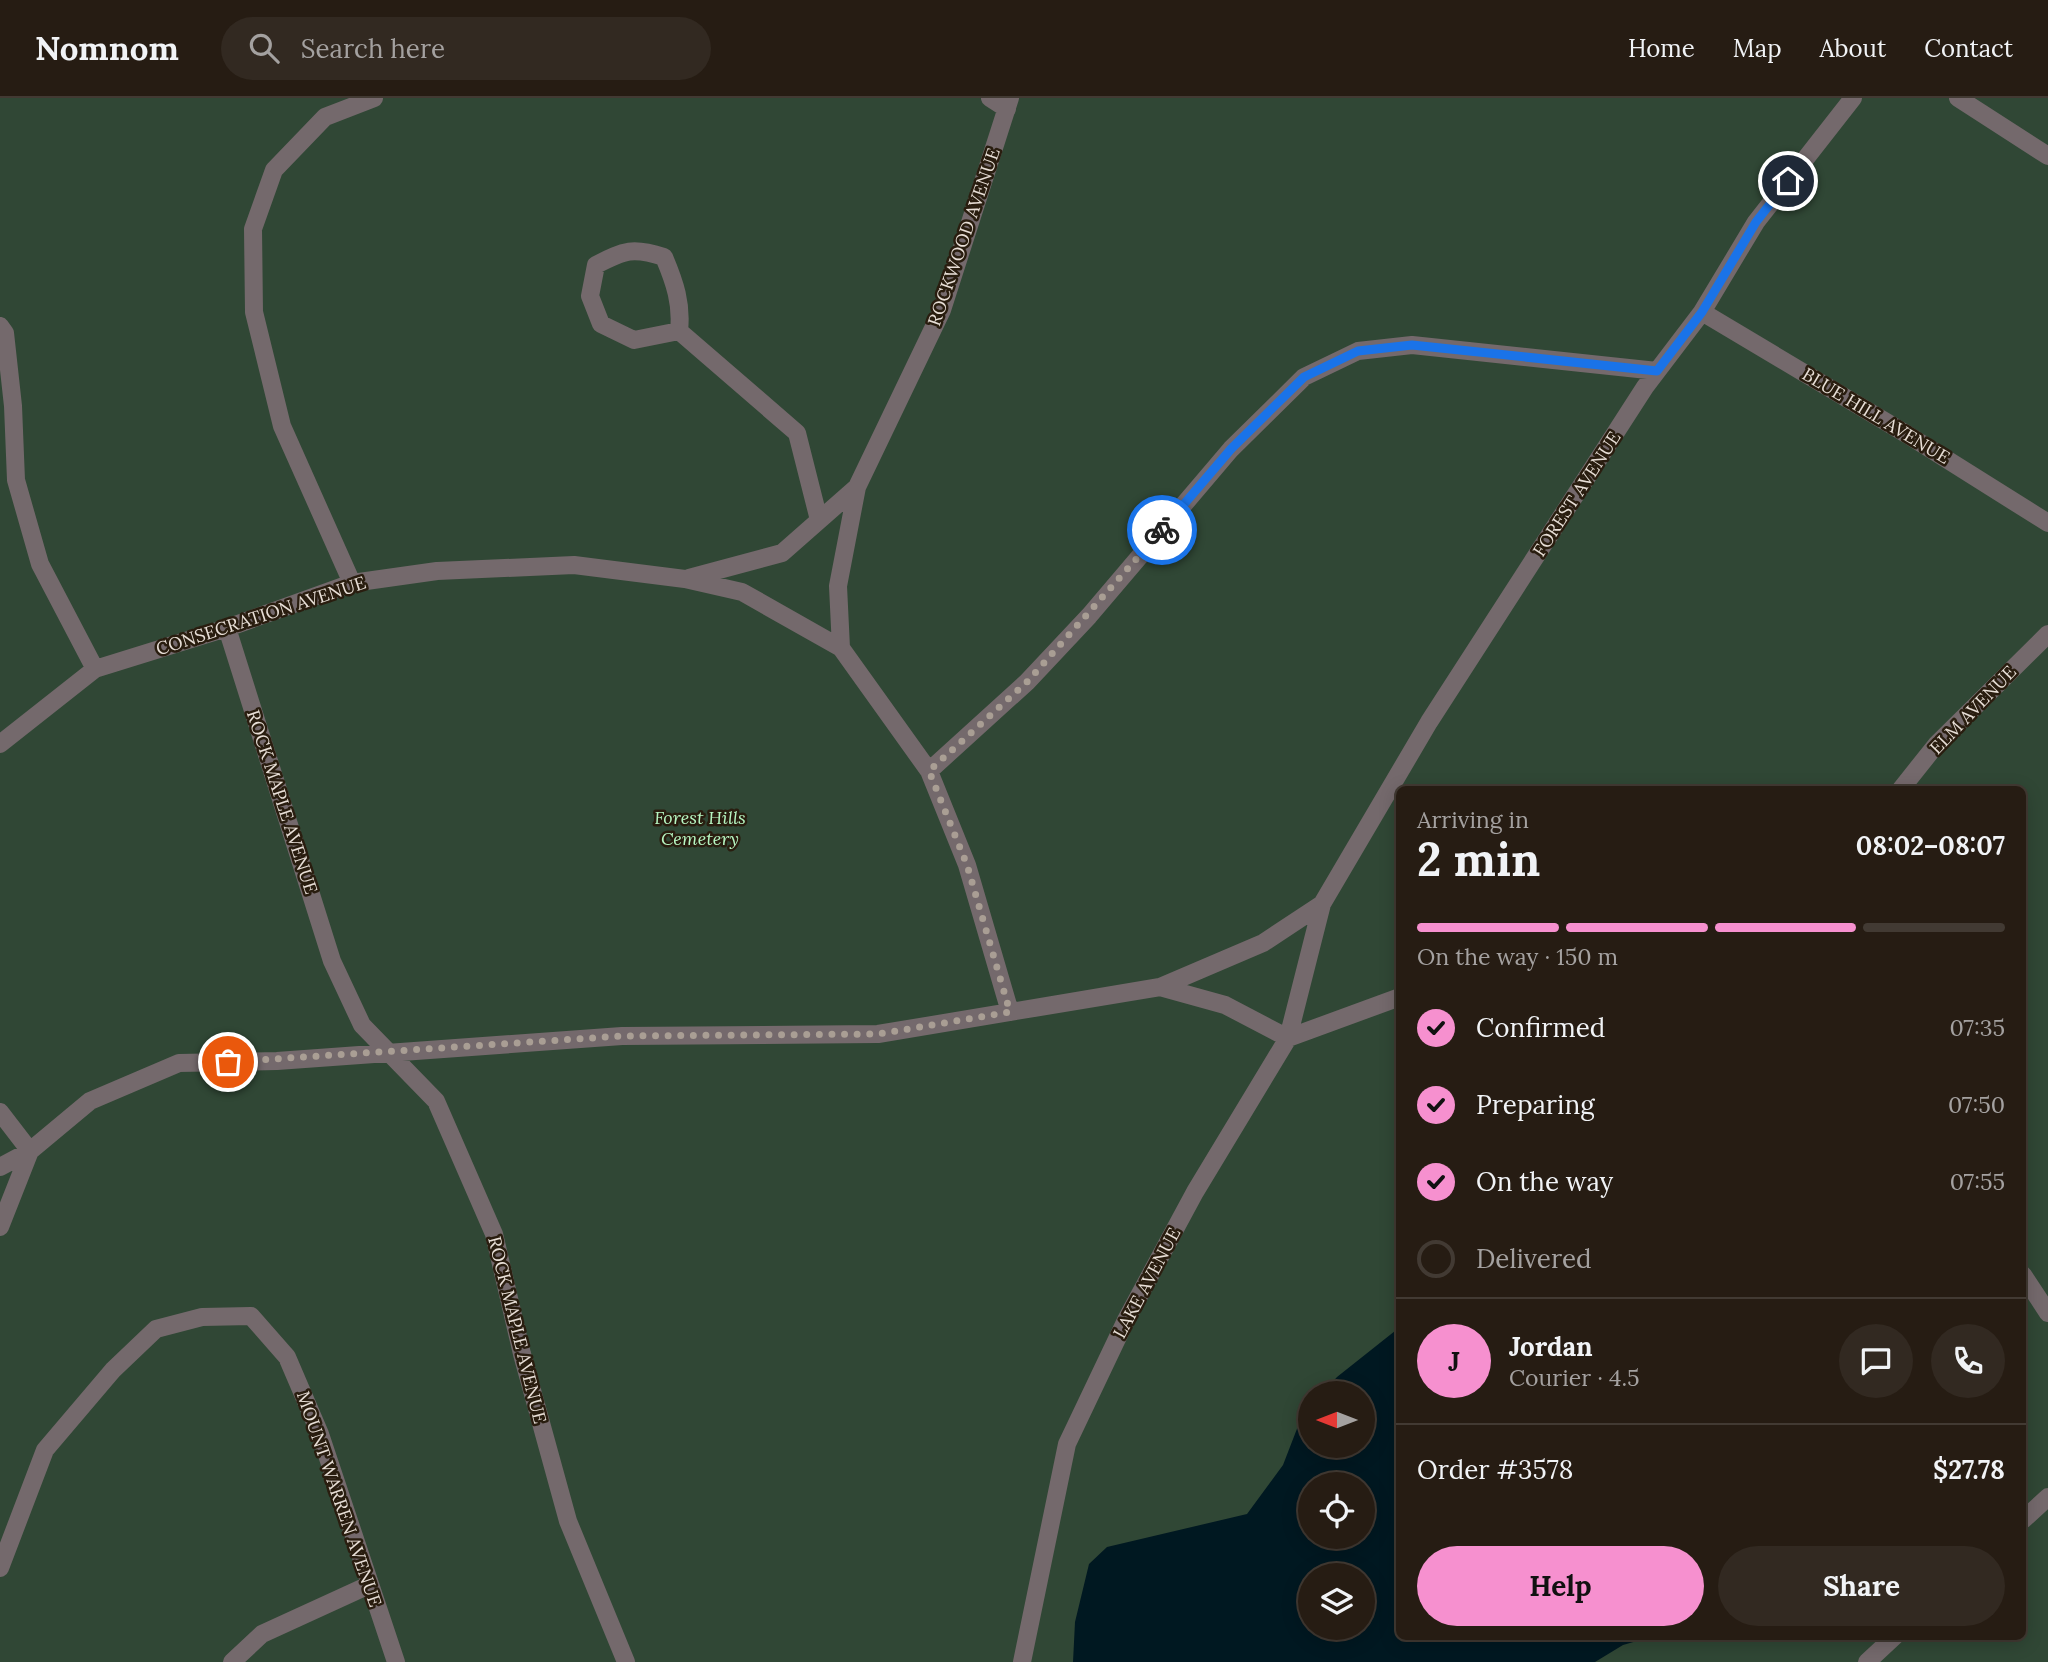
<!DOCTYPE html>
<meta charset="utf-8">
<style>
:root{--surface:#261c13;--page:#322921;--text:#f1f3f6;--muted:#a4a1a0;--line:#423a33;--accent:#f690cf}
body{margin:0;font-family:Lora,serif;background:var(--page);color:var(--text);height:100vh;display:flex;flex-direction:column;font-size:26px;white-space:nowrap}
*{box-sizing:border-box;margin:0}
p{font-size:23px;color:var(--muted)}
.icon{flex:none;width:38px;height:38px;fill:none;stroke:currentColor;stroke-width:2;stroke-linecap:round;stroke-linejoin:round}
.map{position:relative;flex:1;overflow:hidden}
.details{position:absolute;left:1396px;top:688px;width:630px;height:854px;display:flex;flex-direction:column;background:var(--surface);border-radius:10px;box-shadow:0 4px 18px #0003,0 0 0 2px var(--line)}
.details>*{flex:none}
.needle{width:46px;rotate:270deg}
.controls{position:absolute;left:1298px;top:1283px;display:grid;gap:14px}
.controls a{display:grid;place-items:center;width:77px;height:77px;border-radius:50%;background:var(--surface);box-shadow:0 4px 18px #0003,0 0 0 2px var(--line);font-size:35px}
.pin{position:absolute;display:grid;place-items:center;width:60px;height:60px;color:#fff;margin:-30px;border:4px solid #fff;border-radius:50%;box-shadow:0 2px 7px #0007}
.courier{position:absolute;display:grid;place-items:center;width:70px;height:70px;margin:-35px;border:5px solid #1a73e8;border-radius:50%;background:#fff;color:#222;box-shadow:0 2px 9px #0007}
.headline em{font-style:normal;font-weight:800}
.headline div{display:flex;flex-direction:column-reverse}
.headline{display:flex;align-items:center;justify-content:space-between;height:119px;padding:0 21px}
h1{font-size:46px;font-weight:800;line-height:52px}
.bar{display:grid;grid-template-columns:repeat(4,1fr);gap:10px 7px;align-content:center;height:84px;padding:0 21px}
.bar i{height:9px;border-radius:5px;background:var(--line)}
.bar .selected{background:var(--accent)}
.bar p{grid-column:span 4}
.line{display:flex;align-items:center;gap:18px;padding:0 21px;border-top:2px solid var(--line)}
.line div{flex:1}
.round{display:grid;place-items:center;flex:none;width:74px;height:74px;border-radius:37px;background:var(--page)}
ol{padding:0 21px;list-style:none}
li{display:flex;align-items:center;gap:21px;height:77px}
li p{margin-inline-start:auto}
li .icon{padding:7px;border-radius:50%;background:var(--accent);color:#111;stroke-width:4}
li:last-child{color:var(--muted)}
li i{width:38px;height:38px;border:4px solid var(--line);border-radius:50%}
.button{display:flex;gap:14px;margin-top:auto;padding:14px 21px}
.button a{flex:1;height:80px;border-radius:42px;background:var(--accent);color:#111;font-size:28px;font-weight:800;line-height:80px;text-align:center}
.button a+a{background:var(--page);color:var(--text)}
header{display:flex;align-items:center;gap:42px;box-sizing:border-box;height:98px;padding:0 35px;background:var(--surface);border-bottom:2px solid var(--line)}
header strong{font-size:33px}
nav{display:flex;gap:38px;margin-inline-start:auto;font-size:24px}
.search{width:490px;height:63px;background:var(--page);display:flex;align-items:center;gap:18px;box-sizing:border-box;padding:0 24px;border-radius:38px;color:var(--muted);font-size:26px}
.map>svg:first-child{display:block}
</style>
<header>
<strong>Nomnom</strong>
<div class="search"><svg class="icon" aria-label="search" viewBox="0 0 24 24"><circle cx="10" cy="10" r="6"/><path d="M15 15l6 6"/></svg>Search here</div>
<nav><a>Home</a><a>Map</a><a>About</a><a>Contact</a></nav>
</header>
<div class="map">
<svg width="2048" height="1564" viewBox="0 0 2048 1564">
<rect width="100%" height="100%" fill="#332619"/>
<path fill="#304735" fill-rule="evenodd" d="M 0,0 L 2048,0 L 2048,1564 L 0,1564 ZM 1400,691 L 2023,691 L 2023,1538 L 1400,1538 ZM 1311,1295 L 1363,1295 L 1363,1348 L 1311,1348 ZM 1311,1386 L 1363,1386 L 1363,1438 L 1311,1438 ZM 1311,1477 L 1363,1477 L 1363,1530 L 1311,1530 Z"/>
<path fill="#001821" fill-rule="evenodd" d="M 1400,1229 L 1400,1538 L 1654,1538 L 1623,1547 L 1595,1564 L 1073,1564 L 1075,1524 L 1089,1466 L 1107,1449 L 1247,1416 L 1283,1367 L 1300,1323 L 1311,1310 L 1311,1348 L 1363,1348 L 1363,1295 L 1323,1295 L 1337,1279 ZM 1311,1386 L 1363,1386 L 1363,1438 L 1311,1438 ZM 1311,1477 L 1363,1477 L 1363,1530 L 1311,1530 Z"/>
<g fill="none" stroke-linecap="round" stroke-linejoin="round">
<path stroke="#74696c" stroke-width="18" d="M 990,0 L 1007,11
M 1958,0 L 2048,58
M 1702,214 L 1908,337 L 2048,425
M 0,228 L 5,235 L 13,308 L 16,382 L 40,466 L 95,571
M 679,233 C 682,206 675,185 664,159 C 633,149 625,152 596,167 L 590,198 L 601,226 L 634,242 L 679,233 L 797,335 L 819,422
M 689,480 L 782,455 L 857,389
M 352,485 L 282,328 L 254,214 L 253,131 L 274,72 L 325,19 L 374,0
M 227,530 L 332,863 L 362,927 L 436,1003 L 494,1136 L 522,1256 L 568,1423 L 626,1564
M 841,550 L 838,488 L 857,389 L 942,212 L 1010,0
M 0,646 L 95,571 L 227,530 L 352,485 L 437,473 L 574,467 L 685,481 L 742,494 L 841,550 L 929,673 L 967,767 L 1010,914
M 929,673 L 1027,584 L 1089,518 L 1231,351 L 1304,279 L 1358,253 L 1412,247 L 1657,273
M 1901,691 L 1936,647 L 2048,536
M 1160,889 L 1225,907 L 1288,940
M 1288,940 L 1400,899
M 0,1014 L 30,1053
M 0,1069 L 30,1053 L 90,1003 L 179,965 L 277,963 L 622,938 L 878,936 L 1160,889 L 1263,845 L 1322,806 L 1429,624 L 1645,289 L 1702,214 L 1756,124 L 1853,0
M 0,1129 L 30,1053
M 2023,1177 L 2048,1215
M 2023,1422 L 2048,1399
M 0,1470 L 45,1352 L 113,1272 L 156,1231 L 202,1219 L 251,1218 L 287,1259 L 320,1336 L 396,1564
M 232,1564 L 262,1536 L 369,1487
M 1022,1564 L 1067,1346 L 1126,1222 L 1195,1094 L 1288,940 L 1322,806
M 1867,1564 L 1895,1538"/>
</g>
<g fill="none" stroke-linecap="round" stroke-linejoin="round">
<path stroke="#a99e94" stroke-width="7" stroke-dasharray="0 12.6" d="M 228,964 L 622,938 L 878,936 L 1010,914 L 967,767 L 929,673 L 1027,584 L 1162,432"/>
<path stroke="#1a73e8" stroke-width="9" d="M 1162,432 L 1231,351 L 1304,279 L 1358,253 L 1412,247 L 1657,273 L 1702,214 L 1756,124 L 1788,83"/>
</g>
<g text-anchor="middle" stroke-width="5" stroke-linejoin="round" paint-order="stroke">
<g font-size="18" fill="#e8dfd7" stroke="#291d0f">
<text transform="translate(964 139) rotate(-71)" y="6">ROCKWOOD AVENUE</text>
<text transform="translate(1876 318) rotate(31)" y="6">BLUE HILL AVENUE</text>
<text transform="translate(1577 396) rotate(-57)" y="6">FOREST AVENUE</text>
<text transform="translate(261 518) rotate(-18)" y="6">CONSECRATION AVENUE</text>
<text transform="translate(1973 612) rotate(-46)" y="6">ELM AVENUE</text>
<text transform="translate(282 704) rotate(72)" y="6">ROCK MAPLE AVENUE</text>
<text transform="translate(1147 1185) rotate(-62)" y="6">LAKE AVENUE</text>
<text transform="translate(517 1232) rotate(76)" y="6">ROCK MAPLE AVENUE</text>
<text transform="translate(339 1401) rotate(71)" y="6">MOUNT WARREN AVENUE</text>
</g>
<g font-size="18" font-style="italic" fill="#b6f6c2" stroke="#291d0f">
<text x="700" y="726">Forest Hills<tspan x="700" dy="21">Cemetery</tspan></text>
</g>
</g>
</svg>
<div class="controls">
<a><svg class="needle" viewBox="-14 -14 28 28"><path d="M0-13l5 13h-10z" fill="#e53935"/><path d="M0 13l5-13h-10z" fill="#a4a1a0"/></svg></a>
<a><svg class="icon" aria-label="locate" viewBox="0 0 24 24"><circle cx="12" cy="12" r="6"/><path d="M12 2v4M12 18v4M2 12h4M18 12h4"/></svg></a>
<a><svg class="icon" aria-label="layers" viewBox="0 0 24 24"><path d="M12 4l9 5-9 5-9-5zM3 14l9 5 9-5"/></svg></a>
</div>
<div class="pin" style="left:228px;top:964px;background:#ea580c"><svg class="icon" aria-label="bag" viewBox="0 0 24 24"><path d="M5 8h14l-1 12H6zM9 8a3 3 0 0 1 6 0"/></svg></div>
<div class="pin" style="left:1788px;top:83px;background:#1f2937"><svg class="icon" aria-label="home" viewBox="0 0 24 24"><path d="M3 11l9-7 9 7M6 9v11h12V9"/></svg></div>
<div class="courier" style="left:1162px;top:432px"><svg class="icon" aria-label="bike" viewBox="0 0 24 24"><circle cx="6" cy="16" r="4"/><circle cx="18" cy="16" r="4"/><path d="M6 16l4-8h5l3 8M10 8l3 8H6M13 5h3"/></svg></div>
<section class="details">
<div class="headline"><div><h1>2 min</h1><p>Arriving in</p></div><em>08:02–08:07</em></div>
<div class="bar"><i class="selected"></i><i class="selected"></i><i class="selected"></i><i></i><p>On the way · 150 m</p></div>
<ol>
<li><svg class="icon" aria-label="check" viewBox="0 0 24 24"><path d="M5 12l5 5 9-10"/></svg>Confirmed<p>07:35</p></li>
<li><svg class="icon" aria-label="check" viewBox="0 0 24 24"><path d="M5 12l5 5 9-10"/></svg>Preparing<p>07:50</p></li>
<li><svg class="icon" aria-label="check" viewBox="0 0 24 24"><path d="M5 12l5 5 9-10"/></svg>On the way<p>07:55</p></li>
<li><i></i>Delivered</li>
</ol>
<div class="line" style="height:126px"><b class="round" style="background:var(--accent);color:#111">J</b><div><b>Jordan</b><p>Courier · 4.5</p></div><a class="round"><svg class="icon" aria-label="chat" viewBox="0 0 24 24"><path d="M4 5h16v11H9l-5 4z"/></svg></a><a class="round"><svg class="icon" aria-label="phone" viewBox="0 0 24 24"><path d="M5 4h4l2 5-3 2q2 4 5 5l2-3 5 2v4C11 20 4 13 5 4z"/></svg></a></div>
<div class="line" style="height:91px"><div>Order #3578</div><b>$27.78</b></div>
<div class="button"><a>Help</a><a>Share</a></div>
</section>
</div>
